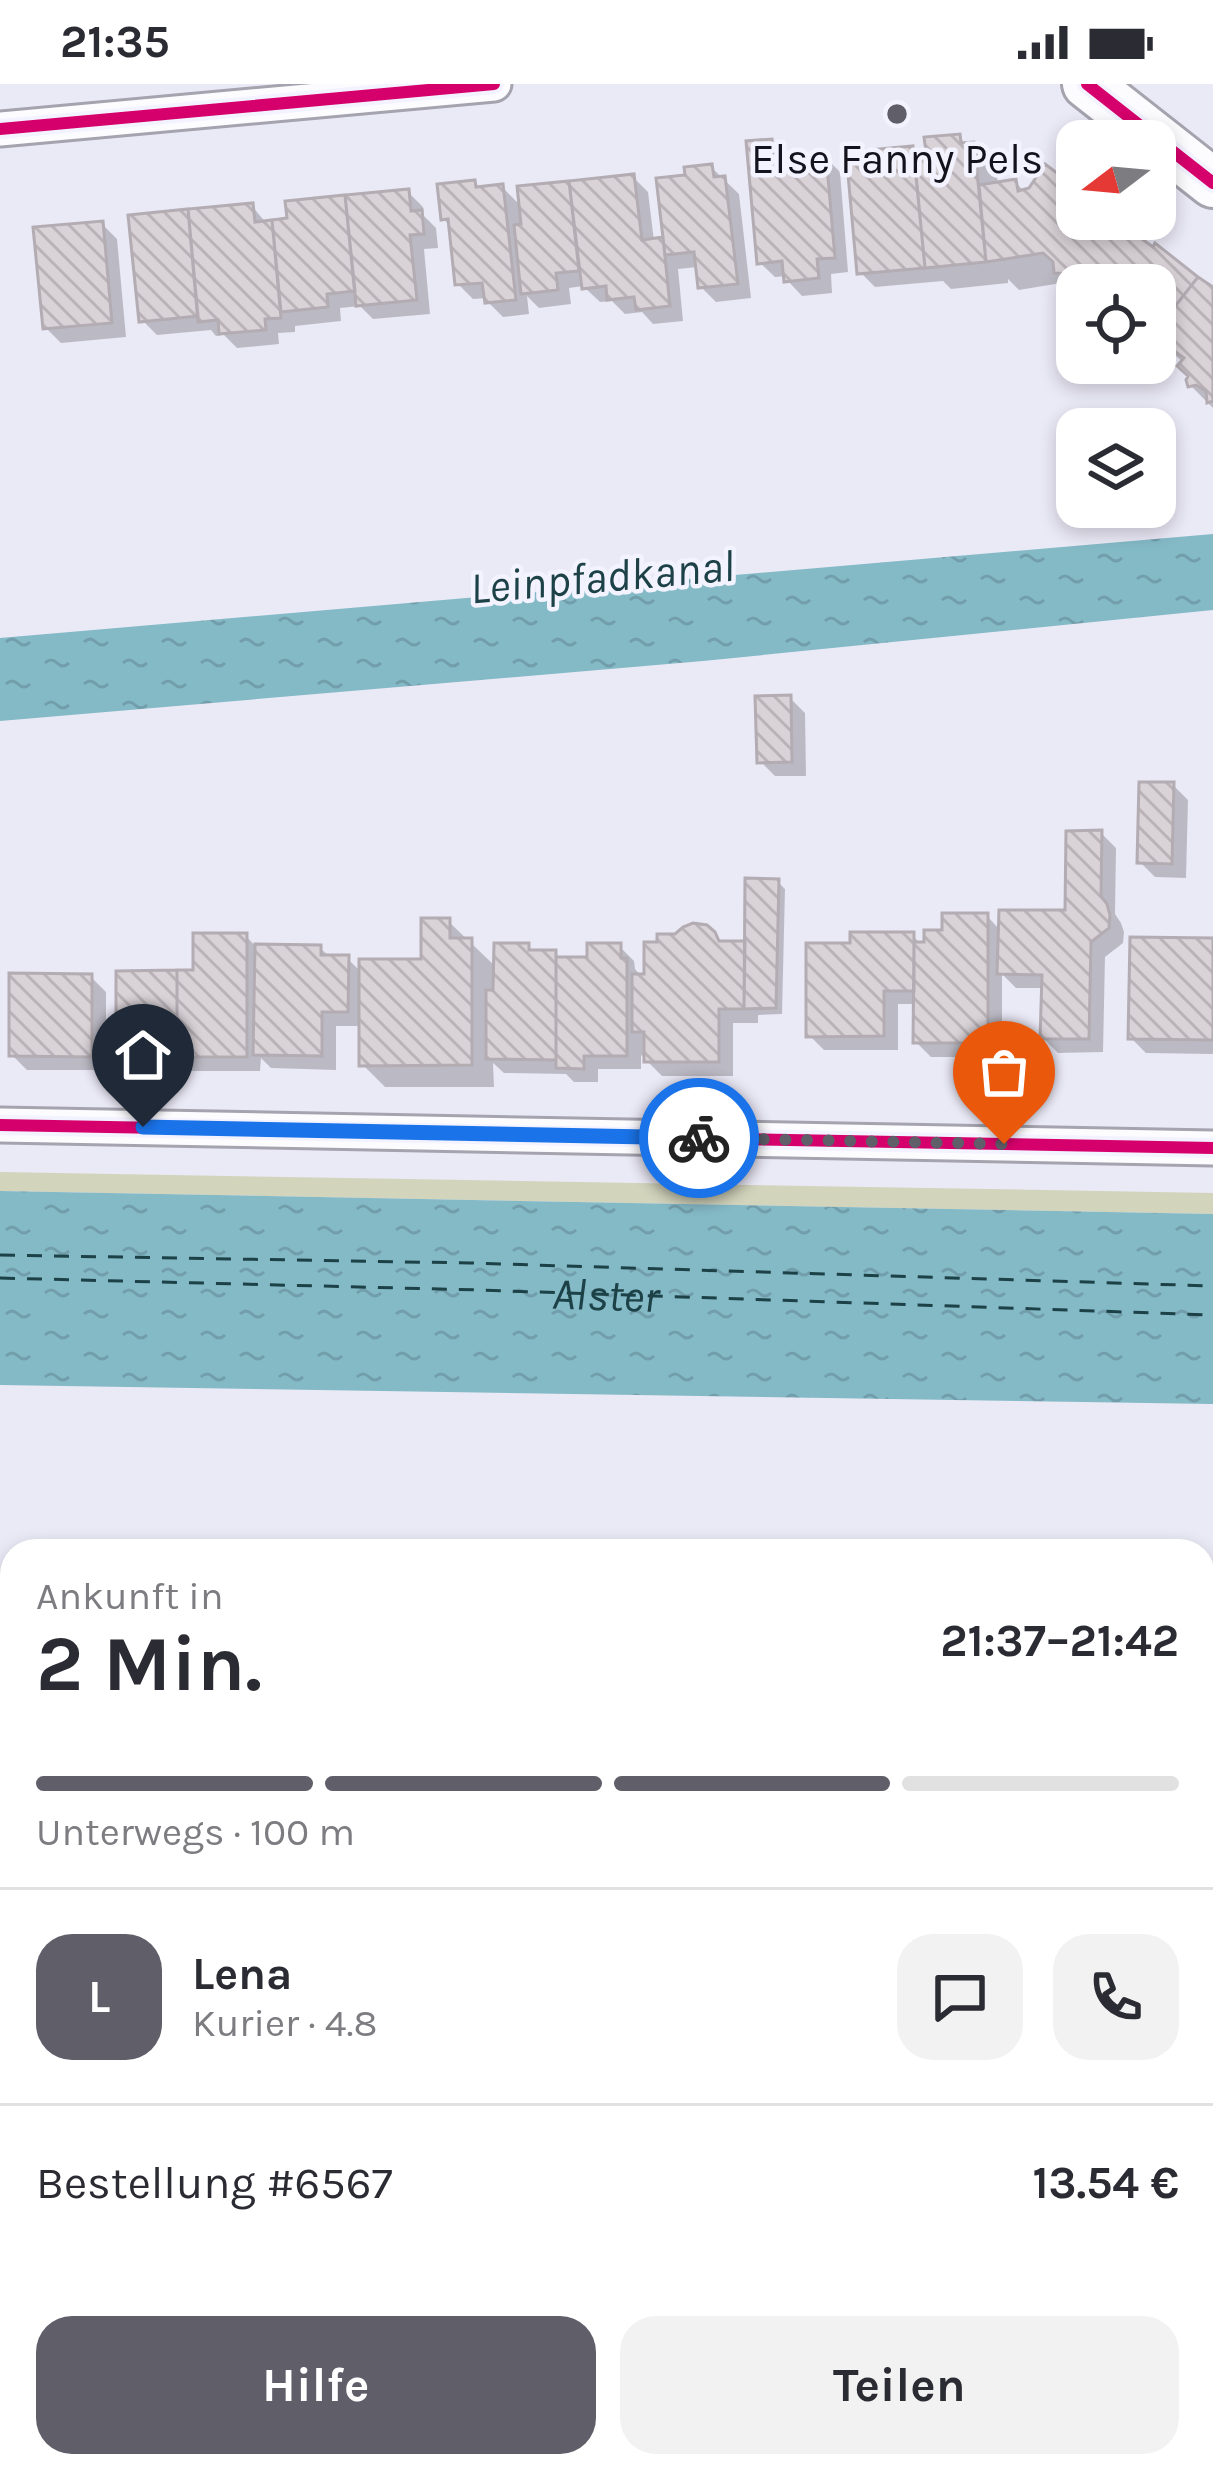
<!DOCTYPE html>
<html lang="de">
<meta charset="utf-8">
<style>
:root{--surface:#fff;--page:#f2f2f3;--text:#2b2b33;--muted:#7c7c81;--line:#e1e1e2;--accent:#5f5e69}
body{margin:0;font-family:Karla,sans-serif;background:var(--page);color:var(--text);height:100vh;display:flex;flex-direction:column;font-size:45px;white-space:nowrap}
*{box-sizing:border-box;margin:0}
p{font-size:39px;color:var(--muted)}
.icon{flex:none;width:66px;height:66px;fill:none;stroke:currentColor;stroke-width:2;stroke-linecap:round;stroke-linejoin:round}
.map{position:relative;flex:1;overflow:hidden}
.drawer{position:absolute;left:0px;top:1455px;width:1215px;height:939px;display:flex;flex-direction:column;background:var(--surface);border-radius:36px 36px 0 0;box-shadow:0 6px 18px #0003}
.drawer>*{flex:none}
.needle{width:78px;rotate:254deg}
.controls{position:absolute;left:1056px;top:36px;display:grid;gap:24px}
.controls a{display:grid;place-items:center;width:120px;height:120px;border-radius:24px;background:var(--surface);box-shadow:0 6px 18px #0003;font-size:60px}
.pin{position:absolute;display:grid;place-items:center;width:102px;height:102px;color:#fff;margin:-123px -51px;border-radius:50% 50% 50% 0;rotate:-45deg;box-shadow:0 0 12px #0007}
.pin .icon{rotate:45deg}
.courier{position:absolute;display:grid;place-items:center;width:120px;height:120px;margin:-60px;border:9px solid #1a73e8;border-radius:50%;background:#fff;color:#222;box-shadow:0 3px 15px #0007}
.summary em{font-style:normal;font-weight:700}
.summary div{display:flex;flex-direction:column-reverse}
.summary{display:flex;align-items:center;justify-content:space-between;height:204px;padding:0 36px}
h1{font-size:78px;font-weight:700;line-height:90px}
.bar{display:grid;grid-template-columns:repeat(4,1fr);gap:18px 12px;align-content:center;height:144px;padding:0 36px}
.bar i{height:15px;border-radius:9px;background:var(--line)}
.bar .selected{background:var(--accent)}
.bar p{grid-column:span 4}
.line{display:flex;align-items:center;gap:30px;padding:0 36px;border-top:3px solid var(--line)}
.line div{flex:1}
.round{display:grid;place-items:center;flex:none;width:126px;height:126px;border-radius:36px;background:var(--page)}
.action{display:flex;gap:24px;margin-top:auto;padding:24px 36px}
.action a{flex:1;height:138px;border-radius:36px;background:var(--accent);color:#fff;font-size:48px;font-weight:700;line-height:138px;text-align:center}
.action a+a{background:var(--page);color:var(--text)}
.status{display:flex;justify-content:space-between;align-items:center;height:84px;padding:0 60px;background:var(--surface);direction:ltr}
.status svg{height:33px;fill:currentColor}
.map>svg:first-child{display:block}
</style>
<div class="status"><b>21:35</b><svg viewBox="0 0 49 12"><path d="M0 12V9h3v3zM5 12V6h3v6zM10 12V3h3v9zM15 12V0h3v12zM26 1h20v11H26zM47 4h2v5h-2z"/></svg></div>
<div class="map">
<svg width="1213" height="2392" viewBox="0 0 1213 2392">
<defs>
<pattern id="forest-crowns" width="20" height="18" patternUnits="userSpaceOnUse" patternTransform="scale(3)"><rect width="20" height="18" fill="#d2d4bc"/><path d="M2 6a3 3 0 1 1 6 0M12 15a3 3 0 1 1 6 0" fill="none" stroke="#b3b5a1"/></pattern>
<pattern id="water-ripples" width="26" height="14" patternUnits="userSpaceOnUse" patternTransform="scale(3)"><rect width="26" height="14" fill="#84b9c6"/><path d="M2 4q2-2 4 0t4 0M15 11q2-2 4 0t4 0" fill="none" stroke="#719eaa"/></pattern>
<pattern id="building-back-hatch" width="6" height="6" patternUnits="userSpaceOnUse" patternTransform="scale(3)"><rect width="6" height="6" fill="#d9d2d7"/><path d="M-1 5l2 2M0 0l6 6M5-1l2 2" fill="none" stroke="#b9b3b8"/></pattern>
</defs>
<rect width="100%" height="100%" fill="#eae9f6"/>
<path fill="#d2d4bc" d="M 0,1088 L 1213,1109 L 1213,1130 L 0,1107 Z"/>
<path fill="url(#forest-crowns)" d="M 12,2333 L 12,2382 L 262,2382 L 249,2392 L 0,2392 L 0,2342 Z"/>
<path fill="url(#water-ripples)" d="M 1213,450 L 1213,526 L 703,577 L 0,637 L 0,554 Z
M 0,1107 L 1213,1130 L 1213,1320 L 0,1301 Z"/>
<path fill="#0003" d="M 959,53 L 968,62 L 973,61 L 996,84 L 998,101 L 1015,98 L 1025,108 L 1077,108 L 1077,135 L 1114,135 L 1213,206 L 1213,324 L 1191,302 L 1191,292 L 1184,279 L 1168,265 L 1155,265 L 1155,201 L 1077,201 L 1077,208 L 1067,198 L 1019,206 L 1008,195 L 1008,199 L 951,205 L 943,197 L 875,203 L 860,188 L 912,65 L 919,72 Z
M 771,58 L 786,73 L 825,73 L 840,88 L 848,188 L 831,190 L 832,209 L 802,212 L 787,196 L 787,192 L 775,193 L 759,178 Z
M 711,83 L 739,110 L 751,214 L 716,218 L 701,203 L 698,183 L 678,185 L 683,237 L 653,240 L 642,228 L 625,230 L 612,217 L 600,218 L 583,202 L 569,204 L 571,220 L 539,224 L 527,212 L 529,230 L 503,233 L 488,218 L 487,214 L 473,215 L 458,200 L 451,142 L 443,135 L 474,99 L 480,106 L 502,103 L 523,124 L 520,105 L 633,93 L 648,108 L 654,157 L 666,156 L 688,94 Z
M 408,108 L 423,123 L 424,132 L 436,144 L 438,164 L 424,165 L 430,230 L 373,235 L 360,222 L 340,224 L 341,237 L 295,242 L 295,248 L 278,249 L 279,260 L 237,264 L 224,251 L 216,252 L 211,246 L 157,251 L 142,236 L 252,122 L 267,140 L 291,137 Z
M 102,140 L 117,155 L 126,253 L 61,259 L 46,244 Z
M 790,614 L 805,629 L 806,692 L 775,692 L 760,677 Z
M 1173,701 L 1188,716 L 1186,794 L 1155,793 L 1140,778 Z
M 1101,749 L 1116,764 L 1115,830 L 1121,839 L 1124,848 L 1123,859 L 1105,873 L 1103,968 L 1058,969 L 1043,954 L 1044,904 L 1016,904 L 1002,890 L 1002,973 L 931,973 L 916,958 L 917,920 L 898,920 L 898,966 L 824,966 L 809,951 L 853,862 L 912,851 L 922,861 L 987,832 L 1001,847 L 1068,829 Z
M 778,798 L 785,805 L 782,930 L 758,931 L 758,939 L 733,939 L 733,992 L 662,992 L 641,971 L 641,985 L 598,985 L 598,998 L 574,998 L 566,990 L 504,989 L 493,979 L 494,1003 L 385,1003 L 362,980 L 362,942 L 336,942 L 336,986 L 271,984 L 261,974 L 260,987 L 134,987 L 119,972 L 196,889 L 246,852 L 256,863 L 320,864 L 331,874 L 347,874 L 362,889 L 424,878 L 448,837 L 496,883 L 528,862 L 535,869 L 555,869 L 562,876 L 590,876 L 619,862 L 634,877 L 635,885 L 642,893 L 677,853 L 705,843 L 723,860 L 747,860 Z
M 1213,857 L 1213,970 L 1146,969 L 1131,954 Z
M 91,893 L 106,908 L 106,986 L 27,986 L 12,971 Z
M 0,1520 L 2,1547 L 12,1543 L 12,1666 L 0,1666 Z
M 1203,1569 L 1208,1569 L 1213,1574 L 1213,1695 L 1203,1689 Z
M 1203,1914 L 1213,1923 L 1213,2212 L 1203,2216 Z
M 407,2382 L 487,2382 L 495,2392 L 394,2392 Z
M 818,2382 L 1006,2382 L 997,2392 L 806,2392 Z"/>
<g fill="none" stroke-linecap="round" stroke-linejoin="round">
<g stroke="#1c4147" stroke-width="3" stroke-dasharray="15 12" stroke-linecap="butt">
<path d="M 0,1171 L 470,1179 L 1213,1202"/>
<path id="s1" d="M 0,1194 L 479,1206 L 1213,1231"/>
</g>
</g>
<path fill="url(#building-back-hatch)" stroke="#b3acb2" stroke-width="3" d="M 960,50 L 961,59 L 974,58 L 986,178 L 925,184 L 914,70 L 926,68 L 924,53 Z
M 772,55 L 774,74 L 826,70 L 835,174 L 817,175 L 819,194 L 784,198 L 782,177 L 757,180 L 746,57 Z
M 913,62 L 925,184 L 857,190 L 846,68 Z
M 712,80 L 714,93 L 725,92 L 738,200 L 698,204 L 694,168 L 665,171 L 656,94 L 685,91 L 684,83 Z
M 1045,80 L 1077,104 L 1077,135 L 1119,135 L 1143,153 L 1142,155 L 1153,163 L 1155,159 L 1198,193 L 1155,248 L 1155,201 L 1085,201 L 1078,195 L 1077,190 L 1054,189 L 1053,178 L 1043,169 L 986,178 L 979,101 L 1016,95 L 1018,107 L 1029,104 Z
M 634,90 L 642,156 L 663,153 L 670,222 L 636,226 L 634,213 L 607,216 L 606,202 L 582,205 L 569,97 Z
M 475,96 L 476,103 L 503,100 L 516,216 L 485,219 L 482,199 L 455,201 L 448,135 L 441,136 L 437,100 Z
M 569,97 L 579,187 L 556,189 L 558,206 L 521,210 L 514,141 L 521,140 L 517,102 Z
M 409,105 L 411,127 L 422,126 L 424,150 L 410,151 L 417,216 L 356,222 L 345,111 Z
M 345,111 L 355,207 L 327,210 L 328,223 L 281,228 L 272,136 L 287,134 L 285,117 Z
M 253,119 L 255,138 L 272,136 L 281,234 L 265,235 L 266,246 L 219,250 L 218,236 L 198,238 L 188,125 Z
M 188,125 L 198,232 L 139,238 L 128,131 Z
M 103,137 L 112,239 L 43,245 L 33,143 Z
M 1198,193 L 1213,203 L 1213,317 L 1207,319 L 1206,307 L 1196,301 L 1188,303 L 1186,296 L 1188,292 L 1177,282 L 1184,274 L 1155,253 L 1155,248 Z
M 791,611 L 792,678 L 757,679 L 755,612 Z
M 1139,698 L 1174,698 L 1172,780 L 1137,779 Z
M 1102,746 L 1101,812 L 1107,820 L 1110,831 L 1109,844 L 1091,858 L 1089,955 L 1040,955 L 1042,891 L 997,890 L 999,826 L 1065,826 L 1066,747 Z
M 745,794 L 779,795 L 776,924 L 744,925 Z
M 942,829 L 988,829 L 988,959 L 913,959 L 914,858 L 924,858 L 924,846 L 942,846 Z
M 421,834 L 450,834 L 450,854 L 472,854 L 472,981 L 359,982 L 359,875 L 421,875 Z
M 693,839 L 707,841 L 715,848 L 719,857 L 745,857 L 744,925 L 719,925 L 719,978 L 644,978 L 644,948 L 632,948 L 632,890 L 644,890 L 644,858 L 657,858 L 657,850 L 675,850 L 683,843 Z
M 850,848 L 914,848 L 914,907 L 884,907 L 884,952 L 806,953 L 806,859 L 850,859 Z
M 193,849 L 247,849 L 247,973 L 177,973 L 177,886 L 193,886 Z
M 1130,853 L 1213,854 L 1213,956 L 1128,955 Z
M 494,859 L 529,859 L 529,866 L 556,866 L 556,976 L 486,975 L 486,906 L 493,906 Z
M 587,859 L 621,859 L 621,874 L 627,874 L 627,972 L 584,972 L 584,985 L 556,984 L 556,873 L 587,873 Z
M 255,860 L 321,861 L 321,871 L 349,871 L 348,928 L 322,928 L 322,972 L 253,971 Z
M 177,886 L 177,973 L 116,973 L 116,887 Z
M 9,889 L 92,890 L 92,973 L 9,972 Z
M 9,1534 L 12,1534 L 12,1658 L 0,1652 L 0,1544 L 9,1544 Z
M 1203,1566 L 1209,1566 L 1209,1588 L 1211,1589 L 1208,1667 L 1203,1670 Z
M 1203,1911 L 1206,1911 L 1212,1927 L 1213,1993 L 1203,1992 Z
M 1203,1992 L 1213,1993 L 1213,2103 L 1203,2107 Z
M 1213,2103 L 1213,2193 L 1203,2196 L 1203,2107 Z
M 421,2382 L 487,2382 L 490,2386 L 485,2389 L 487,2392 L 428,2392 Z
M 643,2382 L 685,2382 L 689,2387 L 683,2392 L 651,2392 Z
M 829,2382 L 893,2382 L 901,2392 L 837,2392 Z
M 893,2382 L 955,2382 L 962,2390 L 901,2392 Z"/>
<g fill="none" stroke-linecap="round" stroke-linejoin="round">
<defs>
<path id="street" d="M 0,45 L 494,0
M 0,1041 L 1213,1064
M 0,1798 L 12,1798
M 1203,1814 L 1213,1814
M 0,2310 L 12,2310
M 561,2382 L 569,2392
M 280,2392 L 293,2382"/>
<path id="secondary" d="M 1087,0 L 1213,99
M 1203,2334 L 1213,2326
M 1128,2392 L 1141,2382"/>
</defs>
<use href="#street" stroke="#a4a3ae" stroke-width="39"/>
<use href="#secondary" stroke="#a4a3ae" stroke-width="54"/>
<use href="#street" stroke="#fcfcfe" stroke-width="33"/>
<use href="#secondary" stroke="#fcfcfe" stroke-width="48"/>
<defs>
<path id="cycleway" d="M 1087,0 L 1213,99
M 0,45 L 494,0
M 0,1041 L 1213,1064"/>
</defs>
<use href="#cycleway" stroke="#f3f2ff" stroke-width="20"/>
<use href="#cycleway" stroke="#d6006c" stroke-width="12"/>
</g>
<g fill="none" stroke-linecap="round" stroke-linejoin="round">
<path stroke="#5f5e69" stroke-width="12" stroke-dasharray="0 21.6" d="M 699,1054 L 1004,1060"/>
<path stroke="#1a73e8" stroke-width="15" d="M 143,1043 L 699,1054"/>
</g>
<circle fill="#5f5e69" stroke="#f3f2ff" stroke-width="4.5" cx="897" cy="30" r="12"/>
<g text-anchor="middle" stroke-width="9" stroke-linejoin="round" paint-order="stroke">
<g font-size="42" fill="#14131d" stroke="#f3f2ff">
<text x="897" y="89">Else Fanny Pels</text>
</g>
<g font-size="45" font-style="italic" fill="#1c4147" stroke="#f3f2ff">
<text transform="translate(602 492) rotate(-5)" y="16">Leinpfadkanal</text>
<text dy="16" stroke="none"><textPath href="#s1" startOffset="606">Alster</textPath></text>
</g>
</g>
</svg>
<div class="controls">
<a><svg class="needle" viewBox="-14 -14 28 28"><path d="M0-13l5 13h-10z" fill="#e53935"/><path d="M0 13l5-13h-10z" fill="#7c7c81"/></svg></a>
<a><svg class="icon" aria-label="locate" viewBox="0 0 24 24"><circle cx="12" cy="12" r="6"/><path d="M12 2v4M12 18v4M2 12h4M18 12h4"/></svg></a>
<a><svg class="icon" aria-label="layers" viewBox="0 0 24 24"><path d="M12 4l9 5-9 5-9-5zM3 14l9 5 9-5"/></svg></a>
</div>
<div class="pin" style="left:1004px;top:1060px;background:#ea580c"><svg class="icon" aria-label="bag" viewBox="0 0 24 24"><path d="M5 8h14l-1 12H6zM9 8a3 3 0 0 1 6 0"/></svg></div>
<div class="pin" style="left:143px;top:1043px;background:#1f2937"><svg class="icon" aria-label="home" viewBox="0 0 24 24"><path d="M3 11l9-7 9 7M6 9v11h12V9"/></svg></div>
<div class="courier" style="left:699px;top:1054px"><svg class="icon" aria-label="bike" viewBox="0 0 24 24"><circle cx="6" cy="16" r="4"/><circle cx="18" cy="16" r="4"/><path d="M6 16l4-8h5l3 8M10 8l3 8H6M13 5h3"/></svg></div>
<section class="drawer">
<div class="summary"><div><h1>2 Min.</h1><p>Ankunft in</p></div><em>21:37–21:42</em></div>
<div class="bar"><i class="selected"></i><i class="selected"></i><i class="selected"></i><i></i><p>Unterwegs · 100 m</p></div>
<div class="line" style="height:216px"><b class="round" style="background:var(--accent);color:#fff">L</b><div><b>Lena</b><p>Kurier · 4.8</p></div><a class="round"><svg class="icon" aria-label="chat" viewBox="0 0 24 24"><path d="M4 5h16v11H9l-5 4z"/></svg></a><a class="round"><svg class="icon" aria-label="phone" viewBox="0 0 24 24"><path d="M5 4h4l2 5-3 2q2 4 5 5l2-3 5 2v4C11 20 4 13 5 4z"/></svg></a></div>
<div class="line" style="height:156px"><div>Bestellung #6567</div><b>13.54 €</b></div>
<div class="action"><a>Hilfe</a><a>Teilen</a></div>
</section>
</div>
